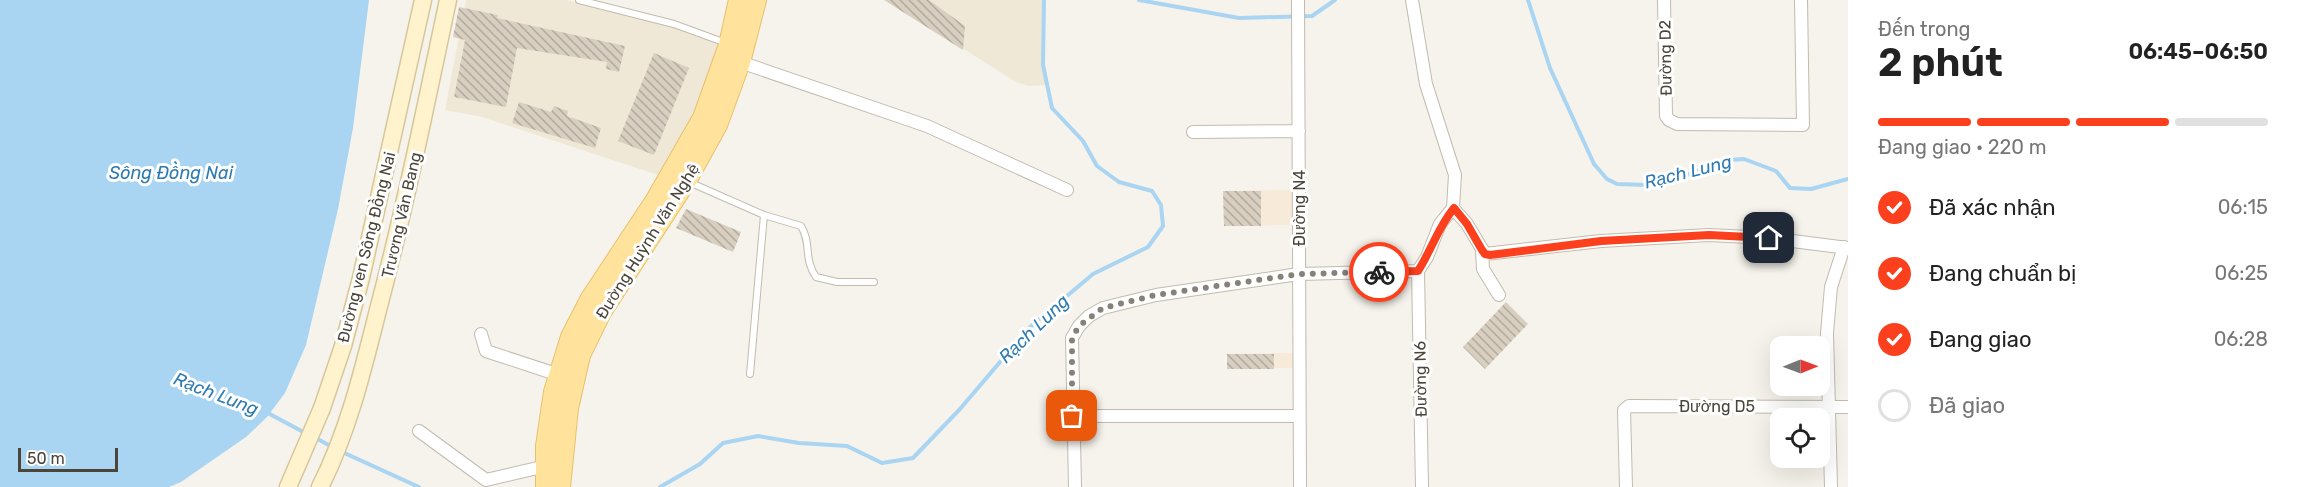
<!DOCTYPE html>
<html lang="vi">
<meta charset="utf-8">
<style>
:root{--surface:#fff;--page:#f6f6f6;--text:#222;--muted:#767676;--line:#e0e0e0;--accent:#fc3f1d}
body{margin:0;font-family:Rubik,sans-serif;background:var(--page);color:var(--text);height:100vh;display:flex;flex-direction:column;font-size:22px;white-space:nowrap}
*{box-sizing:border-box;margin:0}
p{font-size:20px;color:var(--muted)}
.icon{flex:none;width:33px;height:33px;fill:none;stroke:currentColor;stroke-width:2;stroke-linecap:round;stroke-linejoin:round}
.map{position:relative;flex:1;overflow:hidden}
.side{display:flex;flex-direction:column;background:var(--surface);width:450px}
.side>*{flex:none}
.needle{width:39px;rotate:89deg}
.controls{position:absolute;left:1770px;top:336px;display:grid;gap:12px}
.controls a{display:grid;place-items:center;width:60px;height:60px;border-radius:12px;background:var(--surface);box-shadow:0 6px 24px #0002;font-size:30px}
.scale{position:absolute;left:18px;bottom:15px;width:100px;box-sizing:border-box;padding-left:6px;border:3px solid #4b4439;border-top:0;font-size:16px;line-height:21px;white-space:nowrap;color:#4b4439;-webkit-text-stroke:4px #fff;paint-order:stroke}
.pin{position:absolute;display:grid;place-items:center;width:51px;height:51px;color:#fff;margin:-26px;border-radius:12px;box-shadow:0 3px 9px #0006}
.courier{position:absolute;display:grid;place-items:center;width:60px;height:60px;margin:-30px;border:4px solid #fc3f1d;border-radius:50%;background:#fff;color:#222;box-shadow:0 2px 8px #0007}
.head em{font-style:normal;font-weight:600}
.head div{display:flex;flex-direction:column-reverse}
.head{display:flex;align-items:center;justify-content:space-between;height:102px;padding:0 30px}
h1{font-size:39px;font-weight:600;line-height:45px}
.bar{display:grid;grid-template-columns:repeat(4,1fr);gap:9px 6px;align-content:center;height:72px;padding:0 30px}
.bar i{height:8px;border-radius:4px;background:var(--line)}
.bar .active{background:var(--accent)}
.bar p{grid-column:span 4}
ol{padding:0 30px;list-style:none}
li{display:flex;align-items:center;gap:18px;height:66px}
li p{margin-inline-start:auto}
li .icon{padding:6px;border-radius:50%;background:var(--accent);color:#fff;stroke-width:4}
li:last-child{color:var(--muted)}
li i{width:33px;height:33px;border:3px solid var(--line);border-radius:50%}
main{display:flex;flex:1;min-height:0}
.map>svg:first-child{display:block}
</style>
<main>
<div class="map">
<svg width="1848" height="487" viewBox="0 0 1848 487">
<defs>
<pattern id="building-back-hatch" width="6" height="6" patternUnits="userSpaceOnUse" patternTransform="scale(1.5)"><rect width="6" height="6" fill="#d8cfc1"/><path d="M-1 5l2 2M0 0l6 6M5-1l2 2" fill="none" stroke="#b1aa9e"/></pattern>
</defs>
<rect width="100%" height="100%" fill="#f6f3ec"/>
<path fill="#f7ead8" d="M 1294,190 L 1294,225 L 1224,226 L 1223,191 Z
M 1295,353 L 1295,368 L 1227,369 L 1227,354 Z"/>
<path fill="#efe8d6" d="M 466,0 L 566,0 L 674,27 L 720,45 L 695,115 L 661,176 L 482,117 L 445,110 Z
M 886,0 L 1044,0 L 1043,42 L 1046,85 L 1029,86 L 1016,82 Z"/>
<path fill="#a9d4f2" d="M 0,0 L 369,0 L 353,128 L 338,209 L 306,345 L 285,393 L 267,417 L 246,437 L 181,482 L 169,487 L 0,487 Z"/>
<g fill="none" stroke-linecap="round" stroke-linejoin="round">
<path stroke="#a9d4f2" stroke-width="4" d="M 1139,0 L 1239,18 L 1312,16 L 1335,0
M 1528,0 L 1550,68 L 1594,164 L 1607,179 L 1617,184 L 1646,185 L 1666,182 L 1729,160 L 1744,159 L 1776,171 L 1790,188 L 1811,189 L 1848,179
M 266,412 L 307,434
M 314,437 L 334,448
M 340,451 L 419,487
M 660,487 L 700,464 L 723,443 L 758,436 L 799,443 L 847,446 L 882,463 L 913,458 L 960,409 L 1029,328 L 1093,274 L 1148,247 L 1163,226 L 1161,205 L 1152,191 L 1119,182 L 1097,166 L 1083,141 L 1052,108 L 1043,65 L 1044,0"/>
</g>
<path fill="url(#building-back-hatch)" d="M 884,0 L 929,0 L 965,26 L 963,50 Z
M 459,7 L 498,15 L 497,18 L 625,46 L 619,72 L 606,69 L 607,62 L 517,48 L 506,107 L 454,97 L 465,40 L 453,37 Z
M 654,53 L 689,68 L 654,155 L 618,141 Z
M 519,102 L 551,112 L 554,106 L 568,111 L 567,116 L 601,128 L 595,148 L 512,123 Z
M 1223,191 L 1261,191 L 1261,226 L 1224,226 Z
M 686,209 L 741,232 L 733,252 L 676,228 Z
M 1506,302 L 1528,324 L 1485,369 L 1463,347 Z
M 1227,354 L 1274,354 L 1274,369 L 1227,369 Z"/>
<g fill="none" stroke-linecap="round" stroke-linejoin="round">
<defs>
<path id="service" d="M 579,0 L 674,24 L 726,43
M 689,182 L 764,215 L 801,226 C 812,244 803,258 816,277 L 837,282 L 874,282
M 750,374 L 764,215"/>
<path id="minor" d="M 1298,0 L 1300,487
M 1412,0 L 1426,84 L 1455,175 L 1453,208 L 1440,224 L 1427,257 L 1418,271
M 1664,0 L 1666,116 L 1669,120 L 1677,124 L 1803,125 L 1801,0
M 740,62 L 927,126 L 1067,190
M 1193,132 L 1299,131
M 1453,208 L 1467,224 L 1485,254 L 1601,241 L 1709,235 L 1769,238 L 1848,248
M 1482,250 L 1483,269 L 1499,295
M 1418,271 L 1422,487
M 481,334 L 486,351 L 559,375
M 1072,416 L 1299,416
M 419,431 L 486,480 L 546,466
M 1075,487 L 1072,338 L 1079,326 L 1089,316 L 1103,308 L 1156,295 L 1299,274 L 1418,271
M 1626,487 L 1624,410 L 1629,406 L 1848,407
M 1831,487 L 1827,333 L 1831,287 L 1844,247"/>
<path id="secondary" d="M 288,487 L 322,408 L 343,346 L 361,278 L 423,0
M 320,487 C 348,432 363,370 378,310 C 405,208 426,104 448,0"/>
<path id="primary" d="M 546,487 L 546,446 L 554,392 L 571,337 L 590,300 L 656,200 L 703,118 L 729,45 L 739,0
M 560,487 L 568,408 L 580,355 L 601,312 L 686,181 L 717,125 L 740,62 L 756,0"/>
</defs>
<use href="#service" stroke="#c2bbae" stroke-width="8"/>
<use href="#minor" stroke="#c2bbae" stroke-width="14"/>
<use href="#secondary" stroke="#d6c79b" stroke-width="19"/>
<use href="#primary" stroke="#e6c16a" stroke-width="22"/>
<use href="#service" stroke="#fff" stroke-width="6"/>
<use href="#minor" stroke="#fff" stroke-width="12"/>
<use href="#secondary" stroke="#fff3cd" stroke-width="16"/>
<use href="#primary" stroke="#ffe39c" stroke-width="20"/>
</g>
<g fill="none" stroke-linecap="round" stroke-linejoin="round">
<path stroke="#878178" stroke-width="6" stroke-dasharray="0 10.8" d="M 1072,416 L 1072,338 L 1079,326 L 1103,308 L 1156,295 L 1299,274 L 1379,272"/>
<path stroke="#fc3f1d" stroke-width="8" d="M 1379,272 L 1418,271 C 1432,249 1437,229 1454,208 L 1467,224 L 1482,250 L 1485,254 L 1490,255 L 1601,241 L 1709,235 L 1769,238"/>
</g>
<g text-anchor="middle" stroke-width="6" stroke-linejoin="round" paint-order="stroke">
<g font-size="16" fill="#4b4439" stroke="#fff">
<text transform="translate(1665 58) rotate(-91)" y="6">Đường D2</text>
<text transform="translate(1299 208) rotate(-90)" y="6">Đường N4</text>
<text transform="translate(401 215) rotate(-77)" y="6">Trương Văn Bang</text>
<text transform="translate(647 241) rotate(-58)" y="6">Đường Huỳnh Văn Nghệ</text>
<text transform="translate(366 247) rotate(-76)" y="6">Đường ven Sông Đồng Nai</text>
<text transform="translate(1420 379) rotate(-91)" y="6">Đường N6</text>
<text x="1717" y="412">Đường D5</text>
</g>
<g font-size="18" font-style="italic" fill="#2e7ab2" stroke="#fff">
<text transform="translate(1688 172) rotate(-14)" y="6">Rạch Lung</text>
<text x="171" y="179">Sông Đồng Nai</text>
<text transform="translate(1034 329) rotate(-44)" y="6">Rạch Lung</text>
<text transform="translate(216 394) rotate(21)" y="6">Rạch Lung</text>
</g>
</g>
</svg>
<div class="controls">
<a><svg class="needle" viewBox="-14 -14 28 28"><path d="M0-13l5 13h-10z" fill="#e53935"/><path d="M0 13l5-13h-10z" fill="#767676"/></svg></a>
<a><svg class="icon" aria-label="locate" viewBox="0 0 24 24"><circle cx="12" cy="12" r="6"/><path d="M12 2v4M12 18v4M2 12h4M18 12h4"/></svg></a>
</div>
<div class="scale">50 m</div>
<div class="pin" style="left:1072px;top:416px;background:#ea580c"><svg class="icon" aria-label="bag" viewBox="0 0 24 24"><path d="M5 8h14l-1 12H6zM9 8a3 3 0 0 1 6 0"/></svg></div>
<div class="pin" style="left:1769px;top:238px;background:#1f2937"><svg class="icon" aria-label="home" viewBox="0 0 24 24"><path d="M3 11l9-7 9 7M6 9v11h12V9"/></svg></div>
<div class="courier" style="left:1379px;top:272px"><svg class="icon" aria-label="bike" viewBox="0 0 24 24"><circle cx="6" cy="16" r="4"/><circle cx="18" cy="16" r="4"/><path d="M6 16l4-8h5l3 8M10 8l3 8H6M13 5h3"/></svg></div>
</div>
<section class="side">
<div class="head"><div><h1>2 phút</h1><p>Đến trong</p></div><em>06:45–06:50</em></div>
<div class="bar"><i class="active"></i><i class="active"></i><i class="active"></i><i></i><p>Đang giao · 220 m</p></div>
<ol>
<li><svg class="icon" aria-label="check" viewBox="0 0 24 24"><path d="M5 12l5 5 9-10"/></svg>Đã xác nhận<p>06:15</p></li>
<li><svg class="icon" aria-label="check" viewBox="0 0 24 24"><path d="M5 12l5 5 9-10"/></svg>Đang chuẩn bị<p>06:25</p></li>
<li><svg class="icon" aria-label="check" viewBox="0 0 24 24"><path d="M5 12l5 5 9-10"/></svg>Đang giao<p>06:28</p></li>
<li><i></i>Đã giao</li>
</ol>
</section>
</main>
